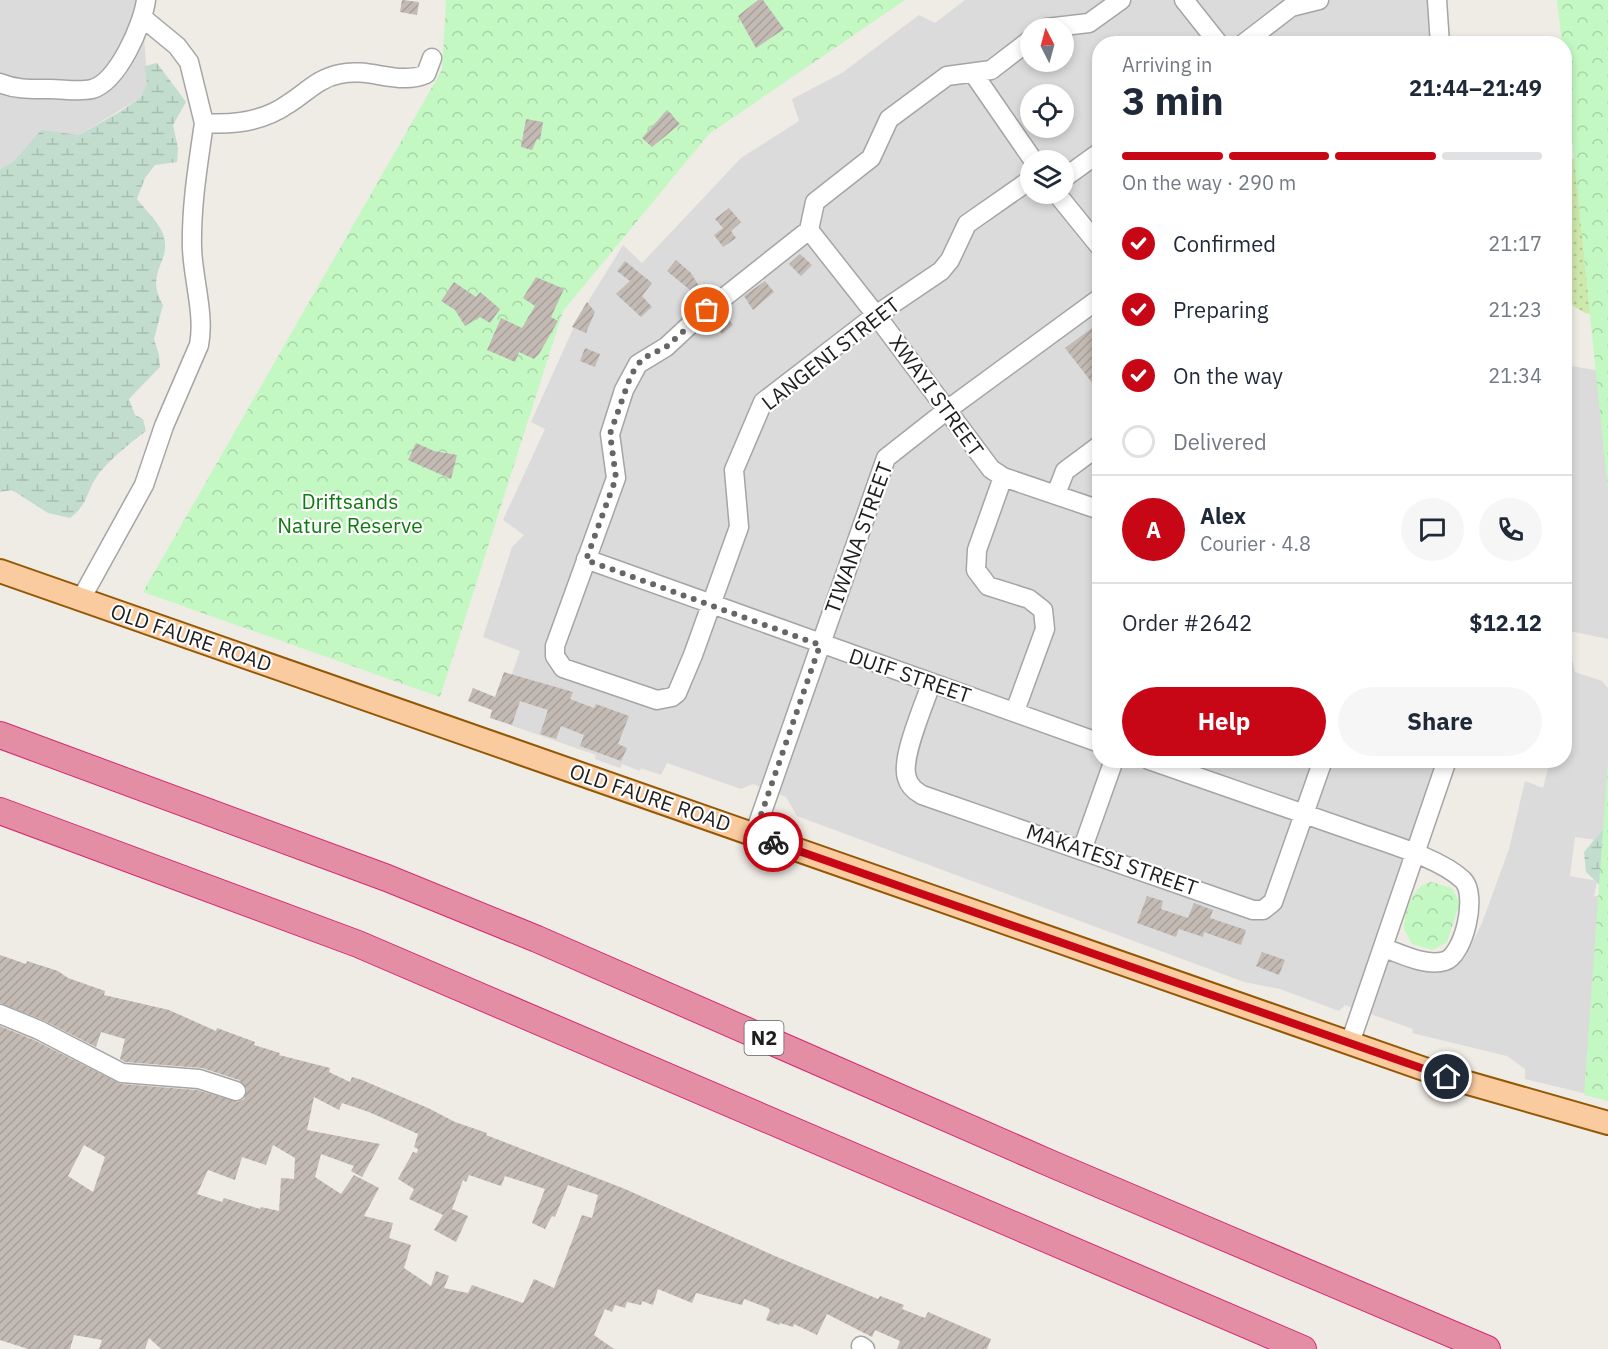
<!DOCTYPE html>
<meta charset="utf-8">
<style>
:root{--surface:#fff;--page:#f6f6f7;--text:#1f2937;--muted:#747a83;--line:#e0e1e3;--accent:#c70616}
body{margin:0;font-family:"IBM Plex Sans",sans-serif;background:var(--page);color:var(--text);height:100vh;display:flex;flex-direction:column;font-size:22px;white-space:nowrap}
*{box-sizing:border-box;margin:0}
p{font-size:20px;color:var(--muted)}
.icon{flex:none;width:33px;height:33px;fill:none;stroke:currentColor;stroke-width:2;stroke-linecap:round;stroke-linejoin:round}
.map{position:relative;flex:1;overflow:hidden}
.sheet{position:absolute;left:1092px;top:36px;width:480px;height:732px;display:flex;flex-direction:column;background:var(--surface);border-radius:24px;box-shadow:0 3px 9px #0003}
.sheet>*{flex:none}
.needle{width:39px;rotate:354deg}
.controls{position:absolute;left:1020px;top:18px;display:grid;gap:12px}
.controls a{display:grid;place-items:center;width:54px;height:54px;border-radius:50%;background:var(--surface);box-shadow:0 3px 9px #0003;font-size:30px}
.pin{position:absolute;display:grid;place-items:center;width:51px;height:51px;color:#fff;margin:-26px;border:3px solid #fff;border-radius:50%;box-shadow:0 2px 6px #0007}
.courier{position:absolute;display:grid;place-items:center;width:60px;height:60px;margin:-30px;border:4px solid #c70616;border-radius:50%;background:#fff;color:#222;box-shadow:0 2px 8px #0007}
.head em{font-style:normal;font-weight:700}
.head div{display:flex;flex-direction:column-reverse}
.head{display:flex;align-items:center;justify-content:space-between;height:102px;padding:0 30px}
h1{font-size:39px;font-weight:700;line-height:45px}
.bar{display:grid;grid-template-columns:repeat(4,1fr);gap:9px 6px;align-content:center;height:72px;padding:0 30px}
.bar i{height:8px;border-radius:4px;background:var(--line)}
.bar .selected{background:var(--accent)}
.bar p{grid-column:span 4}
.line{display:flex;align-items:center;gap:15px;padding:0 30px;border-top:2px solid var(--line)}
.line div{flex:1}
.round{display:grid;place-items:center;flex:none;width:63px;height:63px;border-radius:32px;background:var(--page)}
ol{padding:0 30px;list-style:none}
li{display:flex;align-items:center;gap:18px;height:66px}
li p{margin-inline-start:auto}
li .icon{padding:6px;border-radius:50%;background:var(--accent);color:#fff;stroke-width:4}
li:last-child{color:var(--muted)}
li i{width:33px;height:33px;border:3px solid var(--line);border-radius:50%}
.button{display:flex;gap:12px;margin-top:auto;padding:12px 30px}
.button a{flex:1;height:69px;border-radius:36px;background:var(--accent);color:#fff;font-size:24px;font-weight:700;line-height:69px;text-align:center}
.button a+a{background:var(--page);color:var(--text)}
.map>svg:first-child{display:block}
</style>
<div class="map">
<svg width="1608" height="1349" viewBox="0 0 1608 1349">
<defs>
<pattern id="grass-dots" width="8" height="8" patternUnits="userSpaceOnUse" patternTransform="scale(1.5)"><rect width="8" height="8" fill="#cfe8ac"/><path d="M2 2h.1M6 6h.1" fill="none" stroke="#b1c794" stroke-width="1.8" stroke-linecap="round"/></pattern>
<pattern id="wetland-marsh" width="20" height="14" patternUnits="userSpaceOnUse" patternTransform="scale(1.5)"><rect width="20" height="14" fill="#c2ddce"/><path d="M1 5h8M5 5V1M11 12h8M15 12V8" fill="none" stroke="#a6bdb0"/></pattern>
<pattern id="park-crowns" width="20" height="18" patternUnits="userSpaceOnUse" patternTransform="scale(1.5)"><rect width="20" height="18" fill="#c3f8c3"/><path d="M2 6a3 3 0 1 1 6 0M12 15a3 3 0 1 1 6 0" fill="none" stroke="#a7d4a7"/></pattern>
<pattern id="building-hatch" width="6" height="6" patternUnits="userSpaceOnUse" patternTransform="scale(1.5)"><rect width="6" height="6" fill="#c3bab4"/><path d="M-1 1l2-2M0 6l6-6M5 7l2-2" fill="none" stroke="#a79f9a"/></pattern>
</defs>
<rect width="100%" height="100%" fill="#efebe5"/>
<path fill="#dcdbdb" fill-rule="evenodd" d="M 0,0 L 144,0 L 142,15 L 148,85 L 140,98 L 79,135 L 41,131 L 14,161 L 0,169 Z
M 965,0 L 1436,0 L 1439,43 L 1100,44 L 1100,760 L 1447,761 L 1383,946 L 1445,959 L 1450,969 L 1464,959 L 1482,923 L 1509,849 L 1525,781 L 1543,788 L 1550,761 L 1564,760 L 1565,654 L 1573,662 L 1575,672 L 1602,681 L 1608,688 L 1608,808 L 1605,827 L 1597,840 L 1575,837 L 1570,876 L 1597,881 L 1594,896 L 1605,896 L 1608,928 L 1608,1099 L 1525,1079 L 1525,1069 L 1507,1056 L 1412,1033 L 1413,1029 L 1345,1005 L 1339,1011 L 1280,989 L 1244,982 L 797,816 L 786,797 L 753,784 L 741,789 L 667,763 L 661,775 L 641,768 L 640,771 L 622,764 L 620,768 L 595,759 L 596,755 L 496,720 L 520,651 L 483,637 L 512,547 L 524,535 L 503,520 L 545,429 L 531,422 L 578,318 L 623,245 L 642,263 L 741,158 L 799,121 L 792,99 L 842,73 L 919,15 L 935,23 ZM 1030,28 L 1064,28 L 1064,62 L 1030,62 ZM 1030,94 L 1064,94 L 1064,128 L 1030,128 ZM 1030,160 L 1064,160 L 1064,194 L 1030,194 Z
M 1565,365 L 1608,372 L 1608,639 L 1570,631 L 1565,640 Z"/>
<path fill="url(#grass-dots)" d="M 1576,157 L 1608,316 L 1585,313 L 1565,301 L 1565,165 Z"/>
<path fill="url(#wetland-marsh)" d="M 157,63 L 186,102 L 173,125 L 178,148 L 177,162 L 155,165 L 145,178 L 137,199 C 145,210 161,224 164,237 C 171,264 144,271 163,305 L 154,339 L 159,355 L 160,367 L 129,399 L 135,415 L 143,419 L 146,431 C 130,443 113,457 100,472 C 86,489 90,503 70,518 L 48,513 L 12,490 L 0,492 L 0,169 L 14,161 L 41,130 L 79,135 L 121,111 L 140,98 L 147,85 L 145,66 Z
M 1605,827 L 1608,893 L 1586,872 L 1584,852 Z"/>
<path fill="url(#park-crowns)" d="M 446,0 L 905,0 L 709,134 L 563,311 L 440,697 L 143,592 L 442,70 Z
M 1557,0 L 1608,0 L 1608,491 L 1565,71 L 1564,44 L 1562,43 Z
M 1608,760 L 1608,1101 L 1584,1095 Z
M 1431,882 L 1452,888 L 1460,903 L 1447,942 L 1433,950 L 1412,944 L 1404,929 C 1404,912 1413,885 1431,882 Z"/>
<path fill="url(#building-hatch)" fill-rule="evenodd" d="M 402,0 L 419,2 L 417,15 L 400,12 Z
M 758,0 L 763,0 L 784,29 L 756,48 L 738,16 Z
M 667,110 L 680,124 L 652,147 L 642,138 Z
M 526,119 L 543,122 L 540,140 L 537,139 L 532,150 L 521,147 Z
M 729,208 L 741,222 L 731,231 L 736,238 L 723,247 L 714,235 L 723,228 L 715,219 Z
M 800,254 L 812,265 L 801,276 L 789,264 Z
M 676,260 L 691,273 L 706,297 L 702,300 L 667,271 Z
M 625,261 L 652,283 L 642,296 L 652,307 L 641,317 L 616,294 L 630,281 L 617,271 Z
M 536,277 L 564,289 L 551,317 L 558,321 L 539,354 L 534,359 L 519,352 L 515,362 L 487,350 L 501,318 L 522,328 L 535,306 L 523,298 Z
M 765,281 L 774,292 L 753,310 L 744,296 Z
M 454,282 L 476,297 L 480,292 L 500,309 L 490,323 L 480,317 L 465,326 L 455,310 L 441,301 Z
M 587,302 L 595,312 L 586,333 L 572,327 Z
M 724,313 L 733,325 L 722,334 L 713,321 Z
M 1100,322 L 1100,393 L 1065,348 Z
M 585,348 L 600,354 L 595,367 L 580,361 Z
M 416,443 L 434,451 L 457,455 L 451,479 L 408,460 Z
M 504,672 L 573,692 L 570,699 L 594,708 L 596,704 L 629,716 L 618,744 L 627,748 L 621,761 L 580,746 L 584,735 L 561,726 L 556,739 L 540,734 L 548,710 L 520,701 L 512,725 L 490,718 L 492,710 L 468,701 L 473,688 L 495,697 Z
M 1147,896 L 1163,901 L 1161,909 L 1188,918 L 1194,903 L 1213,910 L 1210,918 L 1246,930 L 1241,945 L 1204,932 L 1203,937 L 1179,929 L 1176,937 L 1137,923 Z
M 1262,952 L 1285,960 L 1279,975 L 1256,966 Z
M 0,955 L 26,964 L 27,961 L 58,971 L 68,978 L 105,991 L 104,995 L 169,1010 L 216,1031 L 217,1028 L 255,1042 L 254,1045 L 280,1053 L 279,1055 L 330,1068 L 329,1072 L 350,1082 L 352,1077 L 362,1080 L 428,1108 L 455,1122 L 487,1133 L 486,1135 L 625,1189 L 775,1256 L 878,1299 L 880,1296 L 904,1305 L 902,1309 L 925,1318 L 928,1312 L 991,1339 L 987,1349 L 897,1349 L 900,1341 L 875,1330 L 872,1337 L 827,1314 L 817,1335 L 794,1324 L 793,1327 L 780,1323 L 779,1325 L 766,1320 L 770,1310 L 768,1308 L 744,1299 L 742,1305 L 696,1293 L 692,1303 L 658,1289 L 653,1305 L 642,1301 L 641,1305 L 627,1302 L 625,1308 L 615,1305 L 612,1312 L 605,1309 L 594,1335 L 614,1349 L 161,1349 L 149,1338 L 145,1349 L 99,1349 L 102,1340 L 74,1335 L 70,1349 L 28,1349 L 0,1340 L 0,1026 L 34,1040 L 121,1084 L 197,1090 L 238,1102 L 244,1099 L 247,1089 L 239,1080 L 202,1068 L 125,1062 L 120,1059 L 125,1039 L 101,1032 L 96,1047 L 43,1020 L 0,1003 ZM 314,1097 L 339,1110 L 342,1103 L 369,1112 L 418,1134 L 414,1147 L 418,1149 L 417,1153 L 413,1152 L 398,1179 L 414,1189 L 409,1199 L 443,1215 L 434,1230 L 456,1242 L 468,1216 L 452,1209 L 463,1180 L 466,1182 L 469,1175 L 501,1186 L 505,1176 L 545,1189 L 532,1223 L 545,1229 L 552,1216 L 555,1217 L 568,1185 L 598,1195 L 592,1218 L 582,1215 L 554,1288 L 534,1279 L 523,1303 L 472,1285 L 468,1293 L 444,1288 L 449,1276 L 436,1271 L 431,1286 L 404,1268 L 411,1245 L 389,1238 L 393,1223 L 364,1216 L 379,1188 L 354,1175 L 341,1194 L 315,1177 L 321,1154 L 354,1166 L 351,1171 L 362,1177 L 380,1144 L 307,1130 ZM 84,1145 L 105,1157 L 93,1192 L 68,1176 ZM 273,1145 L 295,1158 L 294,1179 L 281,1178 L 279,1211 L 261,1207 L 260,1209 L 224,1198 L 222,1202 L 197,1194 L 208,1170 L 235,1180 L 242,1157 L 266,1165 Z"/>
<g fill="none" stroke-linecap="round" stroke-linejoin="round">
<defs>
<path id="minor" d="M 1184,0 L 1219,44
M 1437,0 L 1440,44
M 143,18 L 177,46 L 189,62 L 204,123 C 232,125 264,121 288,104 C 306,93 318,78 340,74 C 369,67 399,86 426,74 L 432,58
M 1046,28 L 1089,23 L 1121,0
M 1030,40 L 991,70 L 947,76 L 889,119 L 871,158 L 815,202 L 809,230 L 693,322 L 666,347 L 638,364 L 624,390 L 610,434 L 616,478 L 555,646 L 555,656 L 563,668 L 657,700 L 672,697 L 677,693 L 693,655 L 739,527 L 734,470 L 763,402 L 876,315 L 941,271 L 950,260 L 967,224 L 1030,180
M 1243,44 L 1291,7 L 1319,0
M 973,73 L 1033,160
M 0,83 C 17,90 32,89 50,89 C 64,89 79,92 92,89 C 118,82 143,24 146,0
M 1064,178 L 1100,152
M 1057,194 L 1100,247
M 809,230 L 876,315 L 991,469 L 1003,477 L 1100,510
M 1003,477 L 977,550 L 976,570 L 988,586 L 1029,599 L 1043,610 L 1045,629 L 1015,711
M 1056,494 L 1065,471 L 1100,445
M 586,559 L 1100,743
M 81,599 L 144,485 L 164,426 L 199,345 C 205,315 193,279 192,248 C 191,206 198,165 204,123
M 931,684 C 924,705 900,759 907,778 C 909,786 915,791 922,795 L 1253,910 L 1263,910 L 1273,902 L 1323,760
M 1149,760 C 1218,784 1287,808 1356,832 C 1386,843 1440,858 1463,880 C 1478,895 1464,955 1445,961 C 1426,967 1402,954 1384,948
M 754,835 L 886,458 L 947,410 L 1100,298
M 1082,850 L 1114,760
M 0,1014 L 39,1030 L 122,1073 L 199,1079 L 236,1091
M 1350,1043 L 1447,760
M 861,1346 L 865,1349"/>
<path id="major" d="M 0,571 L 1447,1077 L 1608,1123"/>
<path id="highway" d="M 0,735 L 387,878 L 537,939 L 1054,1165 L 1487,1349
M 0,811 L 358,944 L 1303,1349"/>
</defs>
<use href="#minor" stroke="#a5a5a5" stroke-width="21"/>
<use href="#major" stroke="#945804" stroke-width="26"/>
<use href="#highway" stroke="#d62973" stroke-width="28"/>
<use href="#minor" stroke="#fff" stroke-width="18"/>
<use href="#major" stroke="#f9cb9f" stroke-width="22"/>
<use href="#highway" stroke="#e48ea6" stroke-width="26"/>
</g>
<g fill="none" stroke-linecap="round" stroke-linejoin="round">
<path stroke="#676664" stroke-width="6" stroke-dasharray="0 10.8" d="M 707,310 L 666,347 L 642,359 L 631,375 L 610,434 L 616,478 L 586,560 L 820,645 L 754,835 L 773,842"/>
<path stroke="#c70616" stroke-width="8" d="M 773,842 L 1447,1077"/>
</g>
<g text-anchor="middle" stroke-width="4.5" stroke-linejoin="round" paint-order="stroke">
<rect fill="#fff" stroke="#626262" stroke-width="1.5" x="744.5" y="1021" width="39" height="34" rx="4.5"/>
<g font-size="20" font-weight="bold" fill="#1e1e1e">
<text x="764" y="1045">N2</text>
</g>
<g font-size="21" fill="#1e1e1e" stroke="#fff">
<text transform="translate(831 354) rotate(-38)" y="7">LANGENI STREET</text>
<text transform="translate(936 396) rotate(54)" y="7">XWAYI STREET</text>
<text transform="translate(859 538) rotate(-70)" y="7">TIWANA STREET</text>
<text transform="translate(191 638) rotate(19)" y="7">OLD FAURE ROAD</text>
<text transform="translate(910 676) rotate(19)" y="7">DUIF STREET</text>
<text transform="translate(650 798) rotate(19)" y="7">OLD FAURE ROAD</text>
<text transform="translate(1112 860) rotate(19)" y="7">MAKATESI STREET</text>
</g>
<g font-size="21" fill="#0f7a0f" stroke="#fff">
<text x="350" y="509">Driftsands<tspan x="350" dy="24">Nature Reserve</tspan></text>
</g>
</g>
</svg>
<div class="controls">
<a><svg class="needle" viewBox="-14 -14 28 28"><path d="M0-13l5 13h-10z" fill="#e53935"/><path d="M0 13l5-13h-10z" fill="#747a83"/></svg></a>
<a><svg class="icon" aria-label="locate" viewBox="0 0 24 24"><circle cx="12" cy="12" r="6"/><path d="M12 2v4M12 18v4M2 12h4M18 12h4"/></svg></a>
<a><svg class="icon" aria-label="layers" viewBox="0 0 24 24"><path d="M12 4l9 5-9 5-9-5zM3 14l9 5 9-5"/></svg></a>
</div>
<div class="pin" style="left:707px;top:310px;background:#ea580c"><svg class="icon" aria-label="bag" viewBox="0 0 24 24"><path d="M5 8h14l-1 12H6zM9 8a3 3 0 0 1 6 0"/></svg></div>
<div class="pin" style="left:1447px;top:1077px;background:#1f2937"><svg class="icon" aria-label="home" viewBox="0 0 24 24"><path d="M3 11l9-7 9 7M6 9v11h12V9"/></svg></div>
<div class="courier" style="left:773px;top:842px"><svg class="icon" aria-label="bike" viewBox="0 0 24 24"><circle cx="6" cy="16" r="4"/><circle cx="18" cy="16" r="4"/><path d="M6 16l4-8h5l3 8M10 8l3 8H6M13 5h3"/></svg></div>
<section class="sheet">
<div class="head"><div><h1>3 min</h1><p>Arriving in</p></div><em>21:44–21:49</em></div>
<div class="bar"><i class="selected"></i><i class="selected"></i><i class="selected"></i><i></i><p>On the way · 290 m</p></div>
<ol>
<li><svg class="icon" aria-label="check" viewBox="0 0 24 24"><path d="M5 12l5 5 9-10"/></svg>Confirmed<p>21:17</p></li>
<li><svg class="icon" aria-label="check" viewBox="0 0 24 24"><path d="M5 12l5 5 9-10"/></svg>Preparing<p>21:23</p></li>
<li><svg class="icon" aria-label="check" viewBox="0 0 24 24"><path d="M5 12l5 5 9-10"/></svg>On the way<p>21:34</p></li>
<li><i></i>Delivered</li>
</ol>
<div class="line" style="height:108px"><b class="round" style="background:var(--accent);color:#fff">A</b><div><b>Alex</b><p>Courier · 4.8</p></div><a class="round"><svg class="icon" aria-label="chat" viewBox="0 0 24 24"><path d="M4 5h16v11H9l-5 4z"/></svg></a><a class="round"><svg class="icon" aria-label="phone" viewBox="0 0 24 24"><path d="M5 4h4l2 5-3 2q2 4 5 5l2-3 5 2v4C11 20 4 13 5 4z"/></svg></a></div>
<div class="line" style="height:78px"><div>Order #2642</div><b>$12.12</b></div>
<div class="button"><a>Help</a><a>Share</a></div>
</section>
</div>
